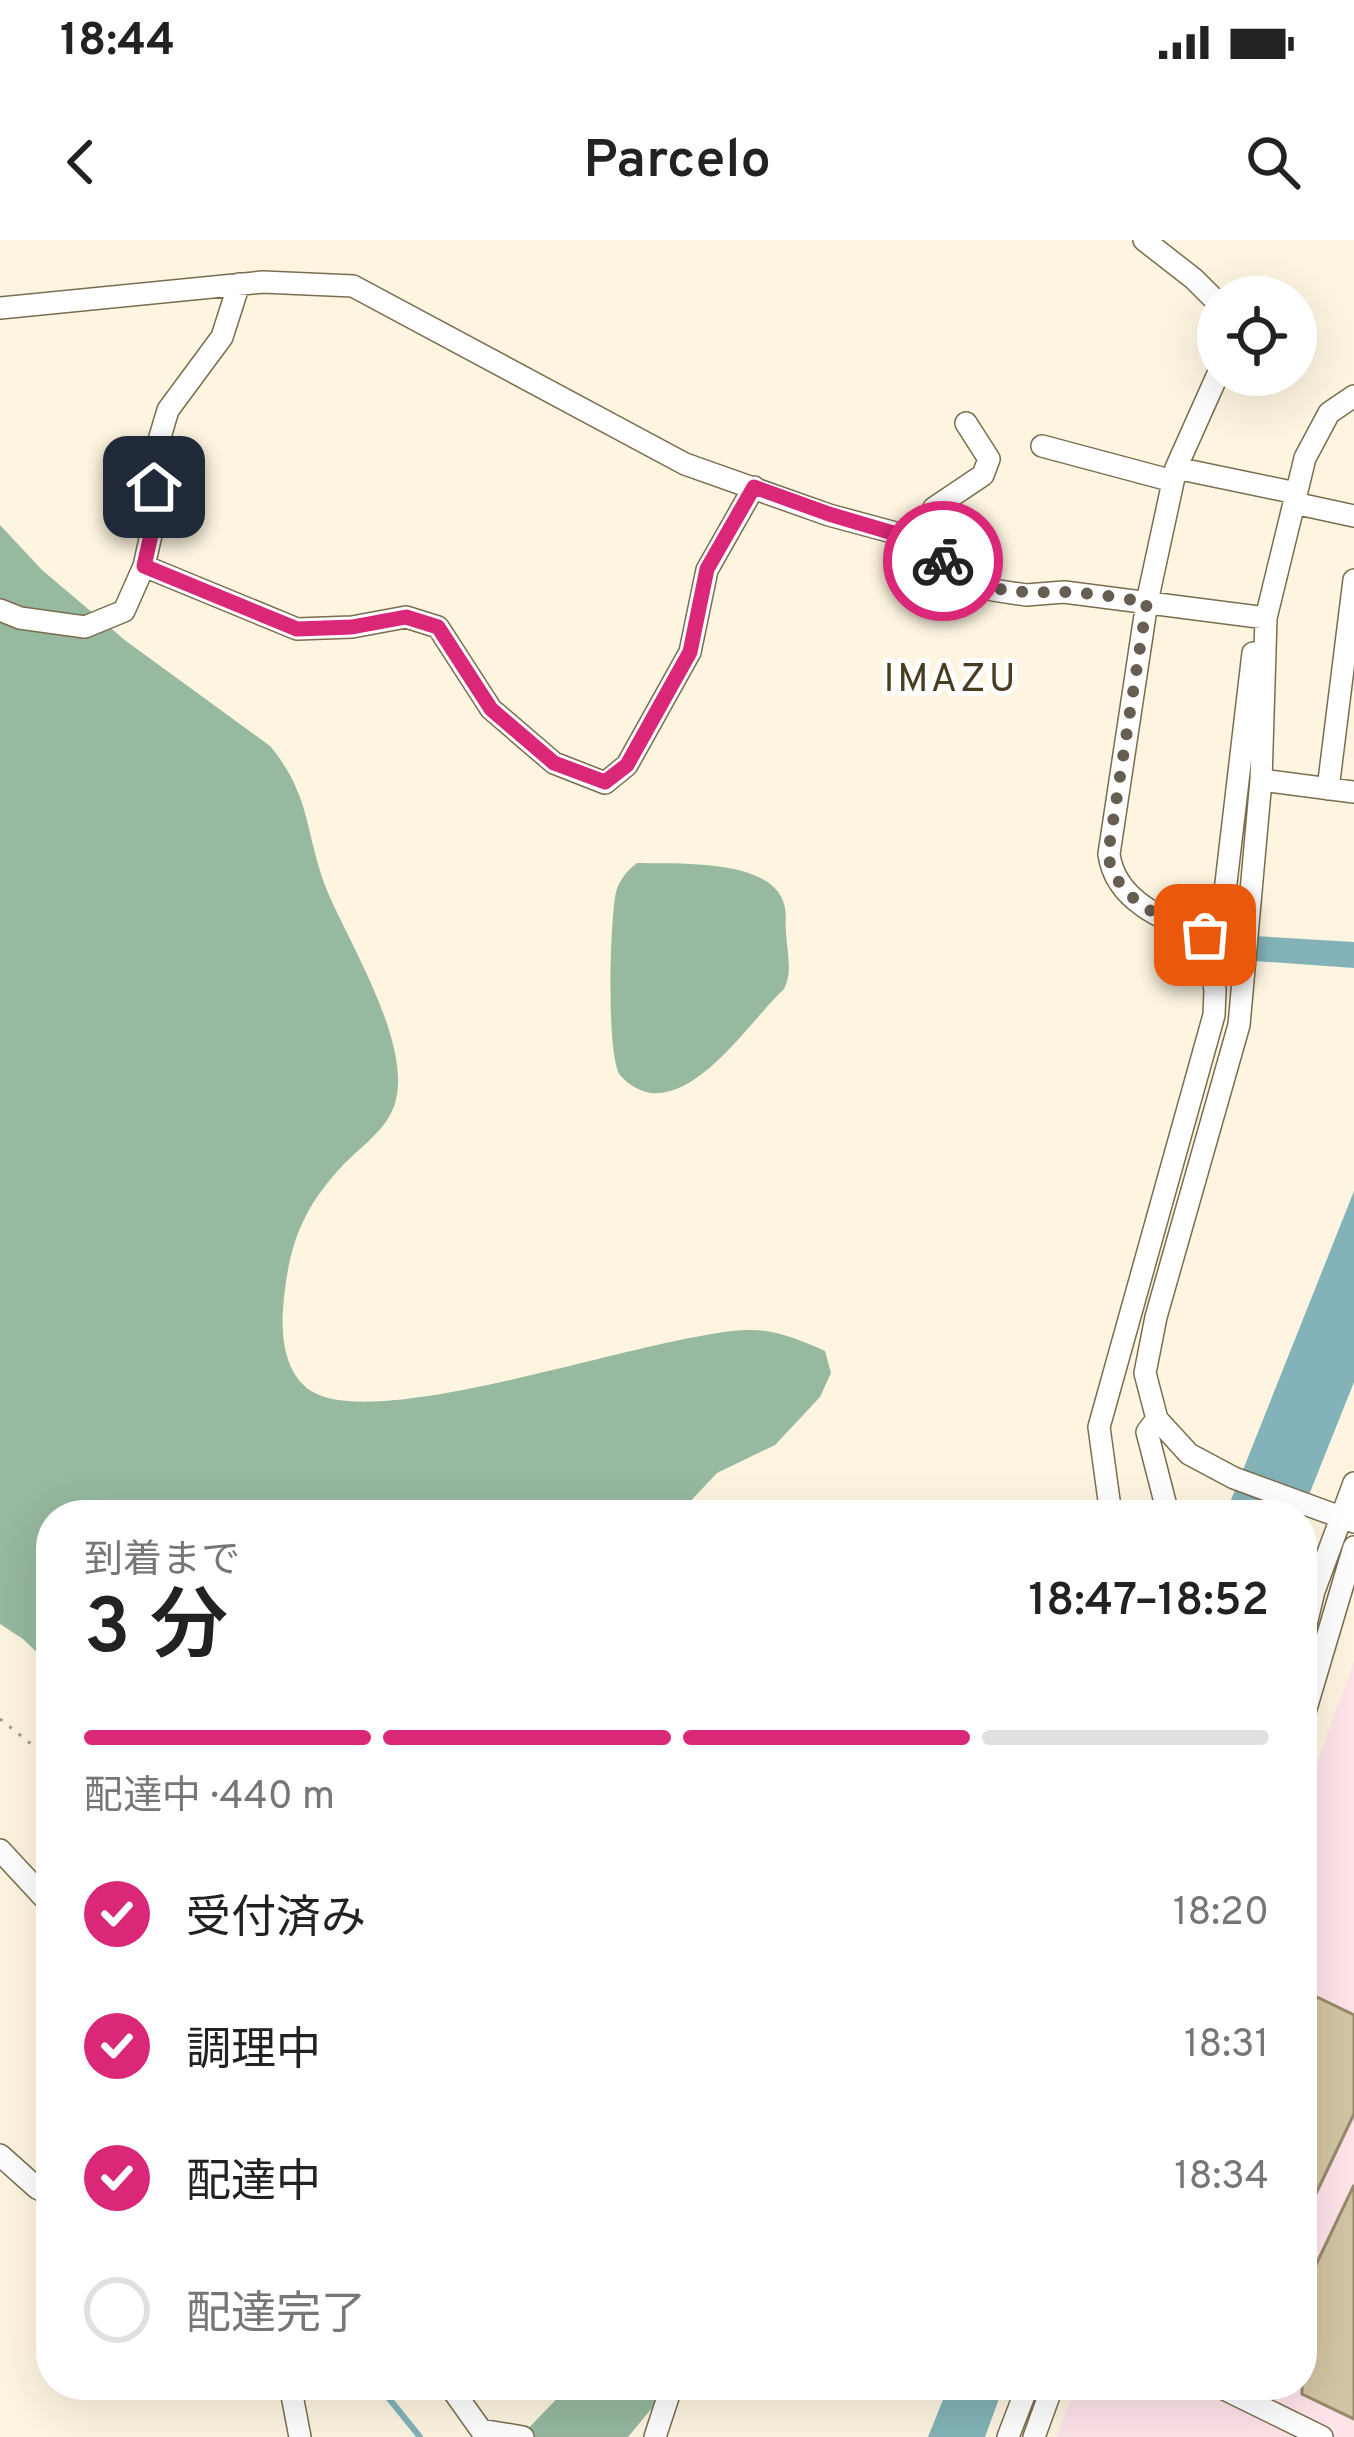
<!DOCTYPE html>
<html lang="ja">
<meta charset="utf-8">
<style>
:root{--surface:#fff;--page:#f2f2f2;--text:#222;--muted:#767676;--line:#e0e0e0;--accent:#db2777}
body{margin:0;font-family:Overpass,"Noto Sans JP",sans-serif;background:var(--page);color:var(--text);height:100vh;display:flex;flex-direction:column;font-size:45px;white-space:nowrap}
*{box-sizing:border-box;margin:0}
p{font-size:39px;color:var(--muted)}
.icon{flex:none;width:66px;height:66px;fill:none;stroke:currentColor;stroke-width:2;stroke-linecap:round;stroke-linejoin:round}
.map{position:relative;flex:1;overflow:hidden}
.side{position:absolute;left:36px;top:1260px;width:1281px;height:900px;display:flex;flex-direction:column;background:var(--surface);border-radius:48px;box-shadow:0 12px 48px #0002}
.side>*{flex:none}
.controls{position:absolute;left:1197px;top:36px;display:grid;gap:24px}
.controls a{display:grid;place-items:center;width:120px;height:120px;border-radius:50%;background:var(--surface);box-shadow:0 12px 48px #0002;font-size:60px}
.pin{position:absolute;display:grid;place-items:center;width:102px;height:102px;color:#fff;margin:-51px;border-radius:24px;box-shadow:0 6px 18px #0006}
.courier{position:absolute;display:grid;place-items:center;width:120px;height:120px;margin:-60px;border:9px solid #db2777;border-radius:50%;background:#fff;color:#222;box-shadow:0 3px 15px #0007}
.headline em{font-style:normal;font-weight:600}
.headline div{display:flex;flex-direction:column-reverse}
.headline{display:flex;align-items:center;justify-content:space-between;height:204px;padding:0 48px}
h1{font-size:78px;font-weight:600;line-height:90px}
.bar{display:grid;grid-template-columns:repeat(4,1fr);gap:18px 12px;align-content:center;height:144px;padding:0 48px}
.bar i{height:15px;border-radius:9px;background:var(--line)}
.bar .selected{background:var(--accent)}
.bar p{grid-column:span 4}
ol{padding:0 48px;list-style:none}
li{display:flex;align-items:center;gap:36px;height:132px}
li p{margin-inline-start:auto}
li .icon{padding:12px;border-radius:50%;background:var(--accent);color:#fff;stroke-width:4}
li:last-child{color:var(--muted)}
li i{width:66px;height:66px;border:6px solid var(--line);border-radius:50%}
.status{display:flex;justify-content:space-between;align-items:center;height:84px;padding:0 60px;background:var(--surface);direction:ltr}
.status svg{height:33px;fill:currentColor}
header{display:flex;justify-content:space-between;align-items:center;height:156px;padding:0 48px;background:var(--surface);font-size:54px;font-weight:600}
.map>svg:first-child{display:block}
</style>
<div class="status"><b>18:44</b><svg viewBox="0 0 49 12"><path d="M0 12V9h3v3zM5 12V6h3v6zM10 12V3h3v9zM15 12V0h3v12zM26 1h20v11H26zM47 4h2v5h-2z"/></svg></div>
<header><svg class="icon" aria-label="back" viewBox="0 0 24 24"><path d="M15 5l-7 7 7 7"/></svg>Parcelo<svg class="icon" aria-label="search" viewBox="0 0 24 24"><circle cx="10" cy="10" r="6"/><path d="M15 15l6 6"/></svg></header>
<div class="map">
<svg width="1354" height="2197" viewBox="0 0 1354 2197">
<rect width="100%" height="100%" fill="#fef5e1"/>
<path fill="#ffe4ea" d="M 1354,1421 L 1354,2197 L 1056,2197 L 1077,2145 L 1302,2145 L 1302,1564 Z"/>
<path fill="#97b9a0" d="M 0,285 L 42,330 L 126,401 L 270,506 C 311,555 305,593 326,648 C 348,703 424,820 389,877 C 379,894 359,909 345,923 C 301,969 288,1007 283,1069 C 281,1097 285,1134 311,1151 C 380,1194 653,1093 747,1090 C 775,1089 800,1100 825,1111 L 831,1133 L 820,1157 L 775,1205 L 717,1233 L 685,1267 L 686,1275 L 51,1275 L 51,1426 L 23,1399 L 0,1384 Z
M 637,623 C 675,624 772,618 784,664 C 787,673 785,684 786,693 C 787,712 793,732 784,749 C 750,781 701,858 651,853 C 641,852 627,844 620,835 C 606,815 610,679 616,652 C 619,640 628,630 637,623 Z
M 570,2145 L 671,2145 L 628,2197 L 520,2197 Z"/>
<path fill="#83b3b8" d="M 1254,696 L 1354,702 L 1354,728 L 1254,721 Z
M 1354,951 L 1354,1142 L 1301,1275 L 1225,1275 Z
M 949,2145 L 1004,2145 L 985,2197 L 928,2197 Z"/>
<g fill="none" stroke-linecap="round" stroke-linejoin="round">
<path stroke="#83b3b8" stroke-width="6" d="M 378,2145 L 420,2197"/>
</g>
<path fill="#d3c5a4" stroke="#988a6b" stroke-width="3" d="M 1317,1757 L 1354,1775 L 1354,1874 L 1302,1983 L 1302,1788 Z
M 1354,1945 L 1354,2179 L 1302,2154 L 1302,2054 Z"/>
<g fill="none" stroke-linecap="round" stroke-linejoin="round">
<defs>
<path id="minor" d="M 1144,0 L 1194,39 L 1218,63
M 0,68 L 263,42 L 353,46 L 685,224 L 829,275 L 903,295 L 967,339 L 993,350 L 1026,355 L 1064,352 L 1266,378 L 1261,540 L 1239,785 L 1156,1077 L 1145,1133 L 1157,1179 L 1189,1214 L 1234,1238 L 1354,1282
M 1042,206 L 1173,241
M 1176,228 L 1296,253
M 1294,263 L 1354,276
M 913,302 L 934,268 L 983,235 L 989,219 L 966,183
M 144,326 L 297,389 L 352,387 L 406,377 L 438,387 L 491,469 L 554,523 L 605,543 L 627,525 L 690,412 L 707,330 L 754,247
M 0,370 L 20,378 L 85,387 L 124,371 L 144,326 L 155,277 L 154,217 L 168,170 L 222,97 L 239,44
M 1266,378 L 1305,218 L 1329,173 L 1354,156
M 1261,540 L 1354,552
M 1328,549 L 1354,340
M 1205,695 C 1165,681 1115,661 1109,614 L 1147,362 L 1176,228 L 1218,134
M 1157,1179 L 1147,1192 L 1166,1266 L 1164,1275
M 1111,1275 L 1099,1187 L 1214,775 L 1215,750 L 1205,695 L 1224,660 L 1253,413
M 1302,1401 L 1314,1351 L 1354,1243
M 1302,1482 L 1354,1307
M 0,1610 L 51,1665
M 0,1915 L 37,1948 L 51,1955
M 290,2145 L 300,2197
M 449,2145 L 486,2197
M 1216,2145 L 1322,2197
M 481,2190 L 523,2197
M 655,2197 L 672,2145
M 1008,2197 L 1028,2145
M 1034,2197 L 1053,2145"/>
</defs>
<use href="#minor" stroke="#7a6d4e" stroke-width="24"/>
<path stroke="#a19989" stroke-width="3" stroke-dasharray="3 9" stroke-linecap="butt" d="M 0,1479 L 51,1520"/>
<use href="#minor" stroke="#fff" stroke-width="21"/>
</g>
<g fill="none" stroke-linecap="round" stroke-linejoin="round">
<path stroke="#655e51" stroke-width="12" stroke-dasharray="0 21.6" d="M 943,321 C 987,353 1009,353 1061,352 C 1089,352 1119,358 1147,362 L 1108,614 C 1115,660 1165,681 1205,695"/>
<path stroke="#db2777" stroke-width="15" d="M 154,247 L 155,277 L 144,326 L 297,389 L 352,387 L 406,377 L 438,387 L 491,469 L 554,523 L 605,542 L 627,525 L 690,412 L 707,329 L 754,247 L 829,274 L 903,296 L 943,321"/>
</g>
<g text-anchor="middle" stroke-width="10" stroke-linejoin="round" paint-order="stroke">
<g font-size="39" letter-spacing="3" fill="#493d20" stroke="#fff">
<text x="951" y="451">IMAZU</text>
</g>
</g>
</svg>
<div class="controls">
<a><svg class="icon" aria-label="locate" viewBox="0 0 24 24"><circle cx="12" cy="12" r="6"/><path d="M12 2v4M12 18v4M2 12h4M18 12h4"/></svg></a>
</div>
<div class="pin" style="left:1205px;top:695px;background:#ea580c"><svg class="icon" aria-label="bag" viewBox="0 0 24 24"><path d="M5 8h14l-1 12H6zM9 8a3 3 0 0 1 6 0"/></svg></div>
<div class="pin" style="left:154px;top:247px;background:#1f2937"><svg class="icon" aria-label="home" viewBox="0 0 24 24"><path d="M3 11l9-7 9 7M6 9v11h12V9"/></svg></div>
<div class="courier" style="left:943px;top:321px"><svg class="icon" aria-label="bike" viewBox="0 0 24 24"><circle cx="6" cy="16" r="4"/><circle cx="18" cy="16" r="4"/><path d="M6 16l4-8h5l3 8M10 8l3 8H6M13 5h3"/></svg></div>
<section class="side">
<div class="headline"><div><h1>3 分</h1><p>到着まで</p></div><em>18:47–18:52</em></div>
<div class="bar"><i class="selected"></i><i class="selected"></i><i class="selected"></i><i></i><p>配達中 · 440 m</p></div>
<ol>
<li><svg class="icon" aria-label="check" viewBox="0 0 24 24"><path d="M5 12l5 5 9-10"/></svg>受付済み<p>18:20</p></li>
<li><svg class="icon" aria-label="check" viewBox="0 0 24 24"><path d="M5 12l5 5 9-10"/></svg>調理中<p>18:31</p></li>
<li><svg class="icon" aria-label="check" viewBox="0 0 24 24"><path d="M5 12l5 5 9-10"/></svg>配達中<p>18:34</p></li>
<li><i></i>配達完了</li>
</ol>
</section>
</div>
